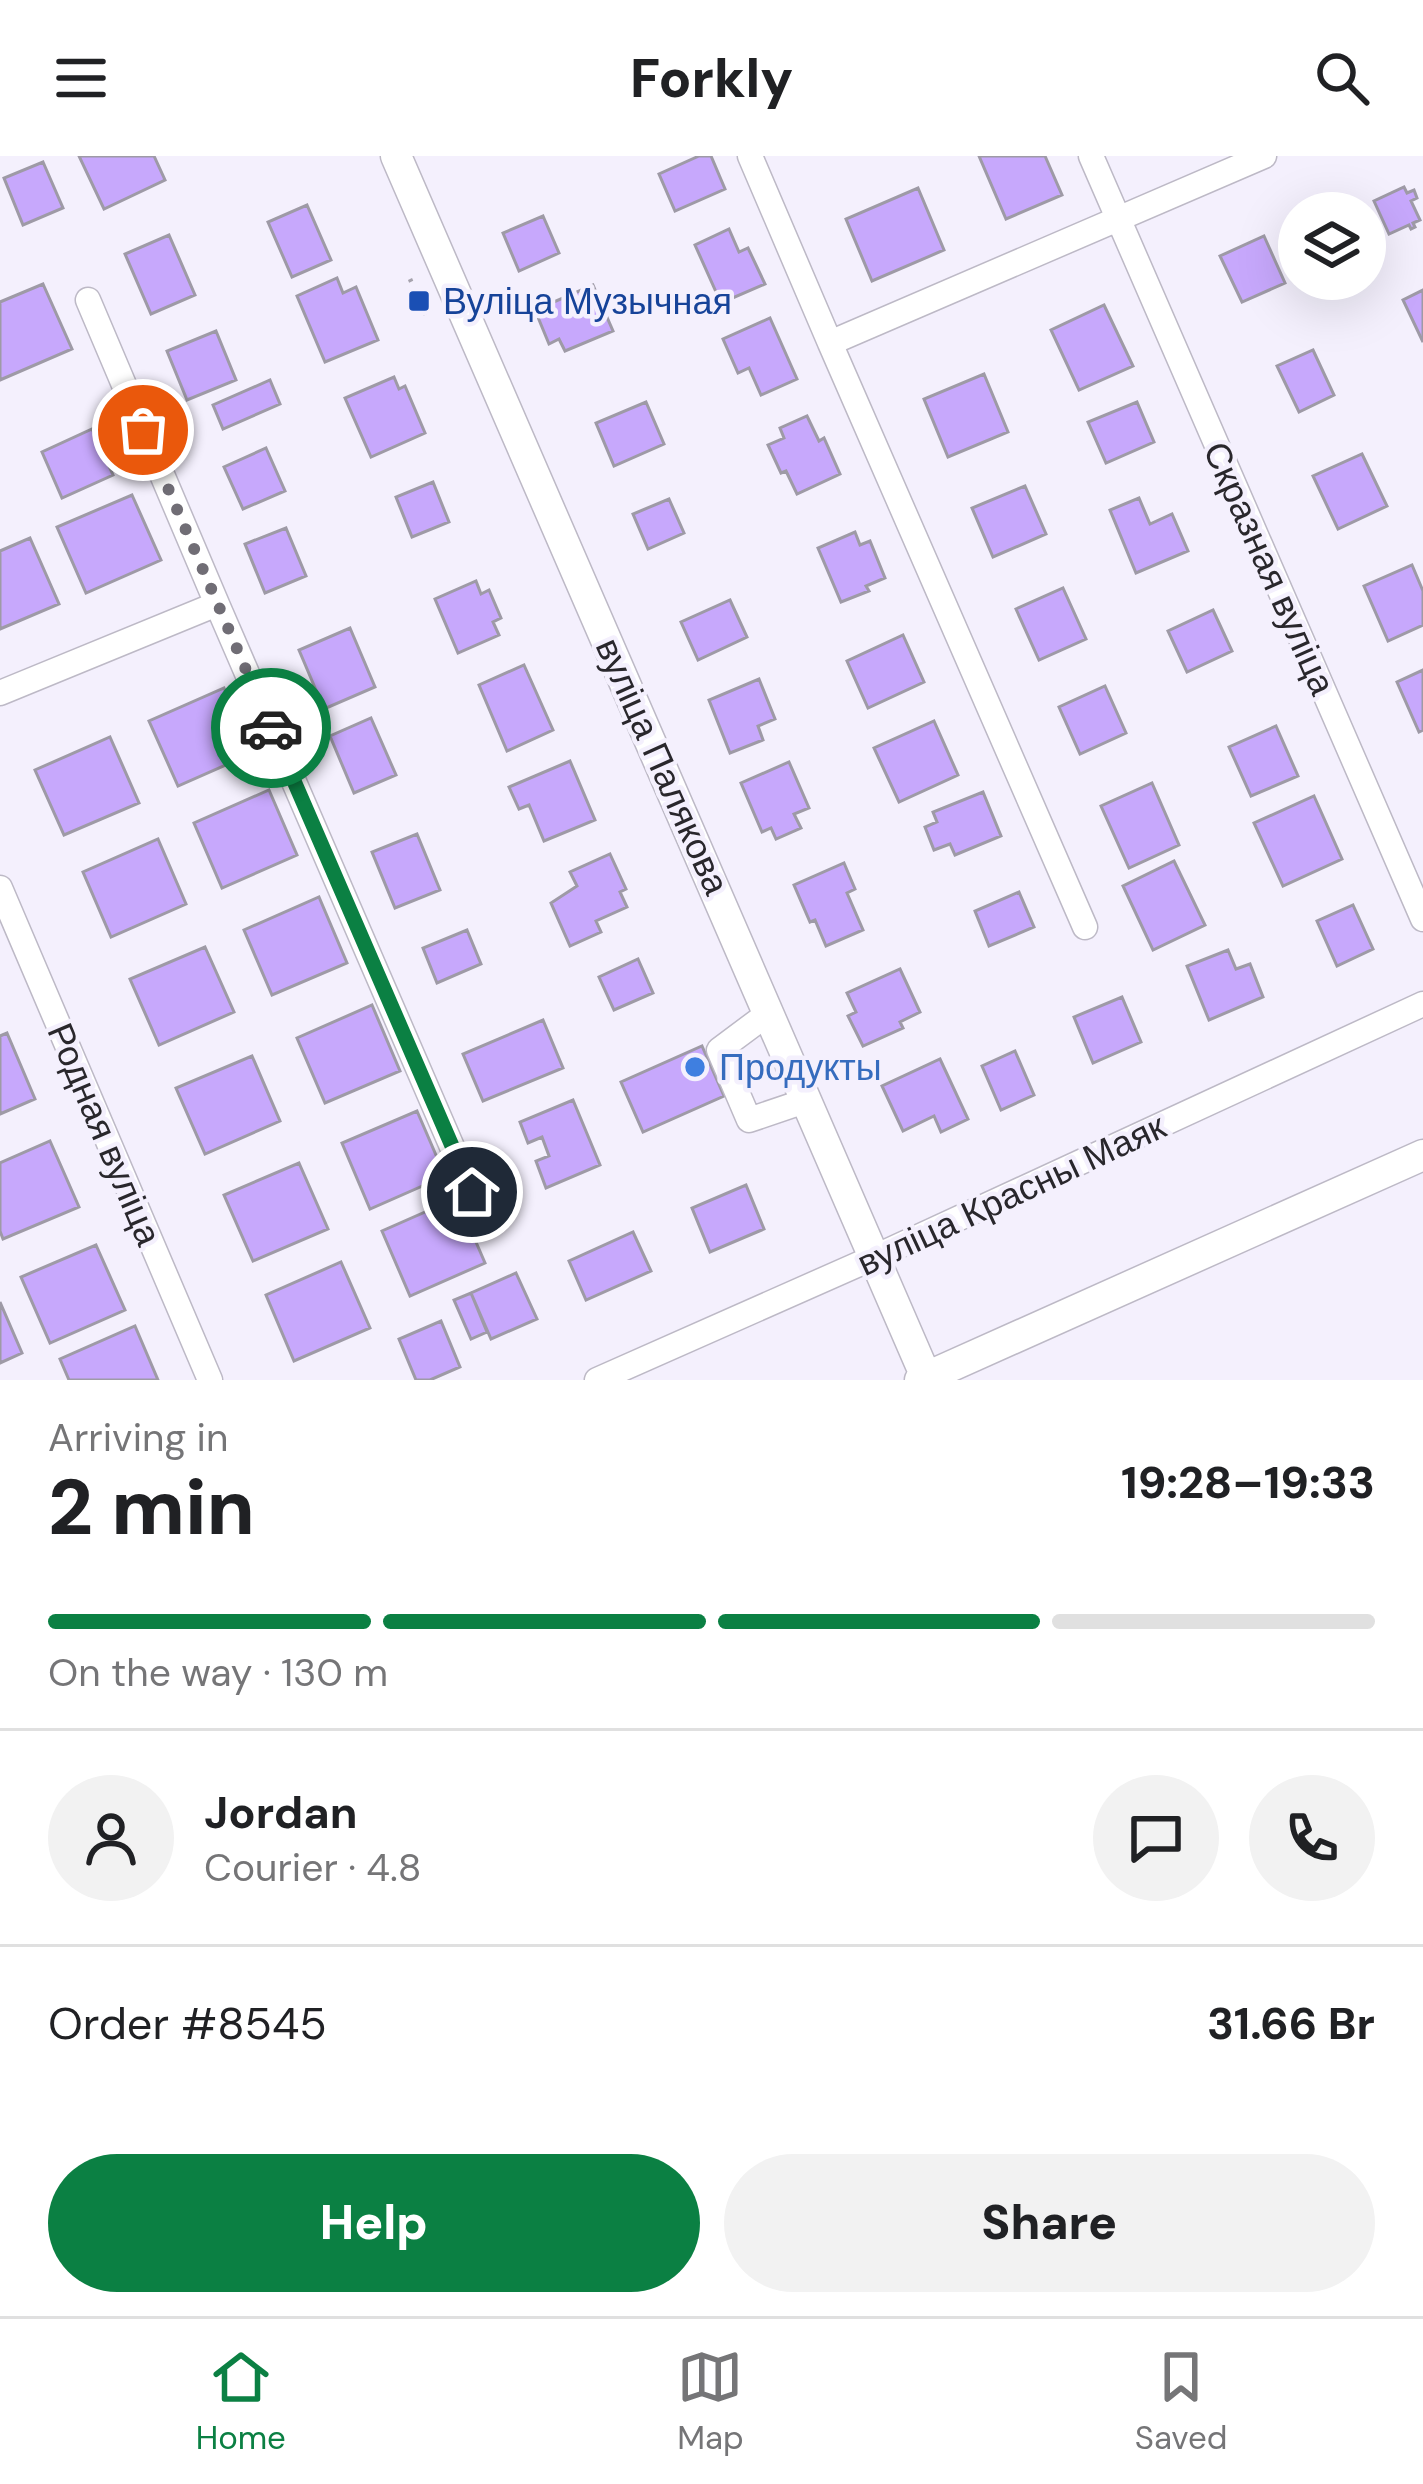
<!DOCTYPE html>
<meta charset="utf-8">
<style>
:root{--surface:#fff;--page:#f2f2f2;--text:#202124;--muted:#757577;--line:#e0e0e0;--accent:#0b8043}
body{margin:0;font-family:"DM Sans",sans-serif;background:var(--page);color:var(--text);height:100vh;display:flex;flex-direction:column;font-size:45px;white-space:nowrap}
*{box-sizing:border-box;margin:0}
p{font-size:39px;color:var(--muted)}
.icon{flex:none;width:66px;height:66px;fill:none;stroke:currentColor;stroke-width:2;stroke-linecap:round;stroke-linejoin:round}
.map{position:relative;height:1224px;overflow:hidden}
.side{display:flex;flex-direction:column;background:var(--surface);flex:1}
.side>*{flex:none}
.tools{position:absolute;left:1278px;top:36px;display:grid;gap:24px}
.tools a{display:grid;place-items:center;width:108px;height:108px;border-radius:50%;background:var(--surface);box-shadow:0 12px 48px #0002;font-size:60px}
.pin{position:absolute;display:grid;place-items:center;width:102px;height:102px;color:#fff;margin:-51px;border:6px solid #fff;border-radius:50%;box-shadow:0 3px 12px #0007}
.courier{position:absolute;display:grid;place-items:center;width:120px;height:120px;margin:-60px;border:9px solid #0b8043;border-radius:50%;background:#fff;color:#222;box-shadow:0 3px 15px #0007}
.overview em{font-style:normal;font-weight:800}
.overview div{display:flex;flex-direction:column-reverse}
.overview{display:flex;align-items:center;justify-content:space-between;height:204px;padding:0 48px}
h1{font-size:78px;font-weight:800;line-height:90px}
.bar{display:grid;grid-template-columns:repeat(4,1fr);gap:18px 12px;align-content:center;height:144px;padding:0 48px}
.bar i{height:15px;border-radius:9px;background:var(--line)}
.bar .on{background:var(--accent)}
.bar p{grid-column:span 4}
.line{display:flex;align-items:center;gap:30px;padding:0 48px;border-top:3px solid var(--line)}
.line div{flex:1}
.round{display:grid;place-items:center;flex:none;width:126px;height:126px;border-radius:63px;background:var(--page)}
.primary-button{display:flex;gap:24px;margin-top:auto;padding:24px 48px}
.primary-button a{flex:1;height:138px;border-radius:72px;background:var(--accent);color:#fff;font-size:48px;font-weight:800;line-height:138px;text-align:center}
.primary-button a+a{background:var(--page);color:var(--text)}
header{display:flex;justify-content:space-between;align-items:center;height:156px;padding:0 48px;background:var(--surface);font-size:54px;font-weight:800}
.dock{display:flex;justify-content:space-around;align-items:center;height:168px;border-top:3px solid var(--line);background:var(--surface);font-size:33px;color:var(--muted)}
.dock a{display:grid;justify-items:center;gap:6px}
.dock .on{color:var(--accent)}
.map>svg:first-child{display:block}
</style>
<header><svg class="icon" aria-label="menu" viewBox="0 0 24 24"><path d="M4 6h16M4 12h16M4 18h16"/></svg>Forkly<svg class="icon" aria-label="search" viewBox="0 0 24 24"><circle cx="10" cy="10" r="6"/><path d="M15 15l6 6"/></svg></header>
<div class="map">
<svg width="1423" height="1224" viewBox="0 0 1423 1224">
<rect width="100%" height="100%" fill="#f4f0fd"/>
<path fill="#c7a8fc" stroke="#9e9aa6" stroke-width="3" d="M 79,0 L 154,0 L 165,24 L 104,53 Z
M 699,0 L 711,0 L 725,33 L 675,55 L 659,18 Z
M 979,0 L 1045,0 L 1062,39 L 1006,63 Z
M 43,6 L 63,52 L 23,69 L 4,22 Z
M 1404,31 L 1407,37 L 1414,34 L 1417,42 L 1411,45 L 1420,64 L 1413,67 L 1415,71 L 1411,73 L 1409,69 L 1389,78 L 1374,45 Z
M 918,32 L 944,94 L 872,125 L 846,63 Z
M 307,49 L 331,104 L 292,121 L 268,66 Z
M 543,60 L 559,97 L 519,115 L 503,77 Z
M 729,73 L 739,96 L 748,92 L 765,128 L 721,147 L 695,89 Z
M 169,79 L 195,139 L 151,158 L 125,98 Z
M 1264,80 L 1285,127 L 1242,146 L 1220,100 Z
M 337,122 L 343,137 L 356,131 L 378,184 L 325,206 L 297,140 Z
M 43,128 L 72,193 L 0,224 L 0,146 Z
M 593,129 L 613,175 L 565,195 L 559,183 L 549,188 L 535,154 Z
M 1423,134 L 1423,186 L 1403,144 Z
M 1104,149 L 1133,210 L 1079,234 L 1051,174 Z
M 770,162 L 797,223 L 761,239 L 749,212 L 738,217 L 723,183 Z
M 216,175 L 236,224 L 187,244 L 167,195 Z
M 1313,194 L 1334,239 L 1299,256 L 1277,210 Z
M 984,218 L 1008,276 L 948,301 L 924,243 Z
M 394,221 L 399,233 L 405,230 L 425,277 L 371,301 L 345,242 Z
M 270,224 L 280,248 L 223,273 L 213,249 Z
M 646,246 L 664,288 L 614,310 L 596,267 Z
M 1137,246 L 1154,286 L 1106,307 L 1088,266 Z
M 807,260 L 819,285 L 824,282 L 840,318 L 797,338 L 786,315 L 781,317 L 768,289 L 784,282 L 780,272 Z
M 92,273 L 113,319 L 62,342 L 42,296 Z
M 266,292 L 285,335 L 243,353 L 224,311 Z
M 1362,298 L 1387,350 L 1338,373 L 1313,320 Z
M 433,326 L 449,366 L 412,381 L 396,341 Z
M 1025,330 L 1046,378 L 993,401 L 972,352 Z
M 132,339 L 161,404 L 86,437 L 57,371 Z
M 1139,342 L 1150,368 L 1172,358 L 1188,395 L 1136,417 L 1110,354 Z
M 669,343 L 684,377 L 648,393 L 633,358 Z
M 286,372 L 306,420 L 265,437 L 245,388 Z
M 855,376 L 860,389 L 870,385 L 885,422 L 866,430 L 869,435 L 841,446 L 818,392 Z
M 30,382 L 59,448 L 0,473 L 0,395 Z
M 1412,409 L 1423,435 L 1423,469 L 1388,485 L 1364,430 Z
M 476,425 L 481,438 L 489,434 L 501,462 L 493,466 L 499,479 L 458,497 L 435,443 Z
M 1063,432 L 1086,483 L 1039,504 L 1016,453 Z
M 730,444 L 747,481 L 698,504 L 681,466 Z
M 1213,454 L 1232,495 L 1187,516 L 1168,475 Z
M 350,472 L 375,531 L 324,553 L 299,494 Z
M 903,479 L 924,526 L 868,552 L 847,505 Z
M 524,509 L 553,574 L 507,595 L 479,529 Z
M 1423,514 L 1423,574 L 1419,576 L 1397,526 Z
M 759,523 L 775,563 L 758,570 L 763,584 L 730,597 L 709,544 Z
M 1105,530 L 1126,577 L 1080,598 L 1059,551 Z
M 224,532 L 253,597 L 178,630 L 149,565 Z
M 371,562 L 396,619 L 354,637 L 330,580 Z
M 934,565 L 958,619 L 899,646 L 874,592 Z
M 1276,570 L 1298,620 L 1251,640 L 1229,591 Z
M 110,581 L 139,647 L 64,679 L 35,614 Z
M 570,605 L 595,664 L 544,685 L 529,649 L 519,653 L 509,631 Z
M 789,606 L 809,652 L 794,658 L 801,672 L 776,683 L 771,672 L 762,676 L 741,627 Z
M 1152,627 L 1179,689 L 1129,712 L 1101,650 Z
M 269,634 L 297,699 L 222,732 L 194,667 Z
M 983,636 L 1001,680 L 955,699 L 950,688 L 934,694 L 925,671 L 937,666 L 933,656 Z
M 1314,640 L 1342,703 L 1283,730 L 1254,667 Z
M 417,678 L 440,734 L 395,752 L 372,696 Z
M 158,683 L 186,748 L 111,781 L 83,716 Z
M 610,698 L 626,733 L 620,736 L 627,751 L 596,765 L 601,776 L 570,790 L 551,747 L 577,730 L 570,716 Z
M 1174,705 L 1205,769 L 1153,794 L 1123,730 Z
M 844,707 L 855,733 L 847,737 L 863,774 L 826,790 L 815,764 L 810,766 L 794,729 Z
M 1019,736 L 1034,771 L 989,790 L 975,755 Z
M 319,741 L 347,807 L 272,839 L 244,774 Z
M 1353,749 L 1373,793 L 1337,810 L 1317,765 Z
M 467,774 L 481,808 L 437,827 L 423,792 Z
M 205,791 L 234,856 L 159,889 L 130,823 Z
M 1228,794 L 1236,813 L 1250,808 L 1263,841 L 1209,864 L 1187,810 Z
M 638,803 L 653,837 L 614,854 L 599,821 Z
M 900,813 L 920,856 L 900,866 L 903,872 L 863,890 L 848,860 L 856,856 L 847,837 Z
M 1122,841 L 1141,886 L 1093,907 L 1074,861 Z
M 372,849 L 400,915 L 325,947 L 297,882 Z
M 543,864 L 563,912 L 483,945 L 463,898 Z
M 7,877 L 35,943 L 0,958 L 0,880 Z
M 702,890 L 724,940 L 643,976 L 621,926 Z
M 1015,895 L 1034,939 L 1001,954 L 982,910 Z
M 252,900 L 280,965 L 205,998 L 176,932 Z
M 940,903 L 968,963 L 941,976 L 934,960 L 903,975 L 882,930 Z
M 573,944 L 600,1009 L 546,1032 L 536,1005 L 549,1000 L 542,981 L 528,987 L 520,966 Z
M 417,955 L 445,1020 L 370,1053 L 342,987 Z
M 50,985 L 79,1051 L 3,1083 L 0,1075 L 0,1007 Z
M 299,1007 L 328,1073 L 253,1105 L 224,1039 Z
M 746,1029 L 764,1073 L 710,1096 L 692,1052 Z
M 457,1042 L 485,1107 L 410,1140 L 382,1075 Z
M 633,1076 L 651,1115 L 586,1144 L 569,1105 Z
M 96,1089 L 125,1154 L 50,1187 L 21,1121 Z
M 341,1106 L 370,1172 L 294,1205 L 266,1139 Z
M 516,1117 L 537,1163 L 491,1183 L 471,1137 Z
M 471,1137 L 487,1176 L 471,1183 L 454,1144 Z
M 0,1146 L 22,1197 L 0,1207 Z
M 441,1165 L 460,1211 L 430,1224 L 416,1224 L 399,1183 Z
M 135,1170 L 158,1224 L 69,1224 L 60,1203 Z"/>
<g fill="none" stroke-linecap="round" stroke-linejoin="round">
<defs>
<path id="minor" d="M 750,0 L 830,187 L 1264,0
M 1091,0 L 1423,763
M 830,187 L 1085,771
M 217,448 L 472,1037
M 0,537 L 217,448 L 88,144
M 0,732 L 210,1224
M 770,856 L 719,894 L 749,964 L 808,944
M 597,1224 L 877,1100 L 1423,848"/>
<path id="tertiary" d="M 396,0 L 926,1221
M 920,1224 L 1423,999"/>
</defs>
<use href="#minor" stroke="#bdb9c6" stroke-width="27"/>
<use href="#tertiary" stroke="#bdb9c6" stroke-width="33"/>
<path stroke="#a6a3ad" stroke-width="4.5" stroke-dasharray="3 9" stroke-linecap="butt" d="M 410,123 L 429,166"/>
<use href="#minor" stroke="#fff" stroke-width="24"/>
<use href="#tertiary" stroke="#fff" stroke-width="30"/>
</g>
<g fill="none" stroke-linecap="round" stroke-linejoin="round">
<path stroke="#706d75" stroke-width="12" stroke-dasharray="0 21.6" d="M 143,274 L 271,572"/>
<path stroke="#0b8043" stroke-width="15" d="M 271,572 L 472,1036"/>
</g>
<rect fill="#1a4fb4" stroke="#f4f0fd" stroke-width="4.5" x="407" y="133" width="24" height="24" rx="6"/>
<circle fill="#3f7fe0" stroke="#f4f0fd" stroke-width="4.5" cx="695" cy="911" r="12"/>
<g text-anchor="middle" stroke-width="9" stroke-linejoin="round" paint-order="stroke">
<g font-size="36" fill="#164399" stroke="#f4f0fd" text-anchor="start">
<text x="443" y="158">Вуліца Музычная</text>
</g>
<g font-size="36" fill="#29272c" stroke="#f4f0fd">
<text transform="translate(1270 412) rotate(66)" y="13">Скразная вуліца</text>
<text transform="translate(663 610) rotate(66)" y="13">вуліца Палякова</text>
<text transform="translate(105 978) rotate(67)" y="13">Родная вуліца</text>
<text transform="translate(1011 1038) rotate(-25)" y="13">вуліца Красны Маяк</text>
</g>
<g font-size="36" fill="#366cbe" stroke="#f4f0fd" text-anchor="start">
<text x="719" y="924">Продукты</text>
</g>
</g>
</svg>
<div class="tools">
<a><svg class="icon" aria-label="layers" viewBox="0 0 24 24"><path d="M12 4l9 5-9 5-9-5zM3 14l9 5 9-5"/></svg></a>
</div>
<div class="pin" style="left:143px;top:274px;background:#ea580c"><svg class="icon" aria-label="bag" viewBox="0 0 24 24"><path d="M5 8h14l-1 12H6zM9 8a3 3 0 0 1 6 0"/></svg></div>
<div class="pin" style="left:472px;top:1036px;background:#1f2937"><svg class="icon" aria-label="home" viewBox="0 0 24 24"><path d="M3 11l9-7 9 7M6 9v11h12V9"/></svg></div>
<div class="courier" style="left:271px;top:572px"><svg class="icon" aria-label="car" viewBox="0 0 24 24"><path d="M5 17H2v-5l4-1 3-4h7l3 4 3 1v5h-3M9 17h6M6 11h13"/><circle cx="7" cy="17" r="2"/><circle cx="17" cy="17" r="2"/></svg></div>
</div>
<section class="side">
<div class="overview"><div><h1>2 min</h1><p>Arriving in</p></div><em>19:28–19:33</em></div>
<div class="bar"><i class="on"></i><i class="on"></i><i class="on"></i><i></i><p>On the way · 130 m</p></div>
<div class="line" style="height:216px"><a class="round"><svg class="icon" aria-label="person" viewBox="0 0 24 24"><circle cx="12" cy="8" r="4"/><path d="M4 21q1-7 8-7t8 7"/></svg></a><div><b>Jordan</b><p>Courier · 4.8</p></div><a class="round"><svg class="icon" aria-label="chat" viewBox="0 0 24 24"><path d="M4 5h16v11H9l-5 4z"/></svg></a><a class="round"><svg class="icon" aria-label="phone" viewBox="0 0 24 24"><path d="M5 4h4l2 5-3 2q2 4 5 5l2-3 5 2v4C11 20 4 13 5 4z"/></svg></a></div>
<div class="line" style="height:156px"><div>Order #8545</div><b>31.66 Br</b></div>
<div class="primary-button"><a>Help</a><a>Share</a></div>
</section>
<nav class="dock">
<a class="on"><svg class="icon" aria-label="home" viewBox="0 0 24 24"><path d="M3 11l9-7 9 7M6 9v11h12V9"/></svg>Home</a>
<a><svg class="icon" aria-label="map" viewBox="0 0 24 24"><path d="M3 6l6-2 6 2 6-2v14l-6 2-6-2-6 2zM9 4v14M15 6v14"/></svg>Map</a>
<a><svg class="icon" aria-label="saved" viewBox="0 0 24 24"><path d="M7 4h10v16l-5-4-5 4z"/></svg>Saved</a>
</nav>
